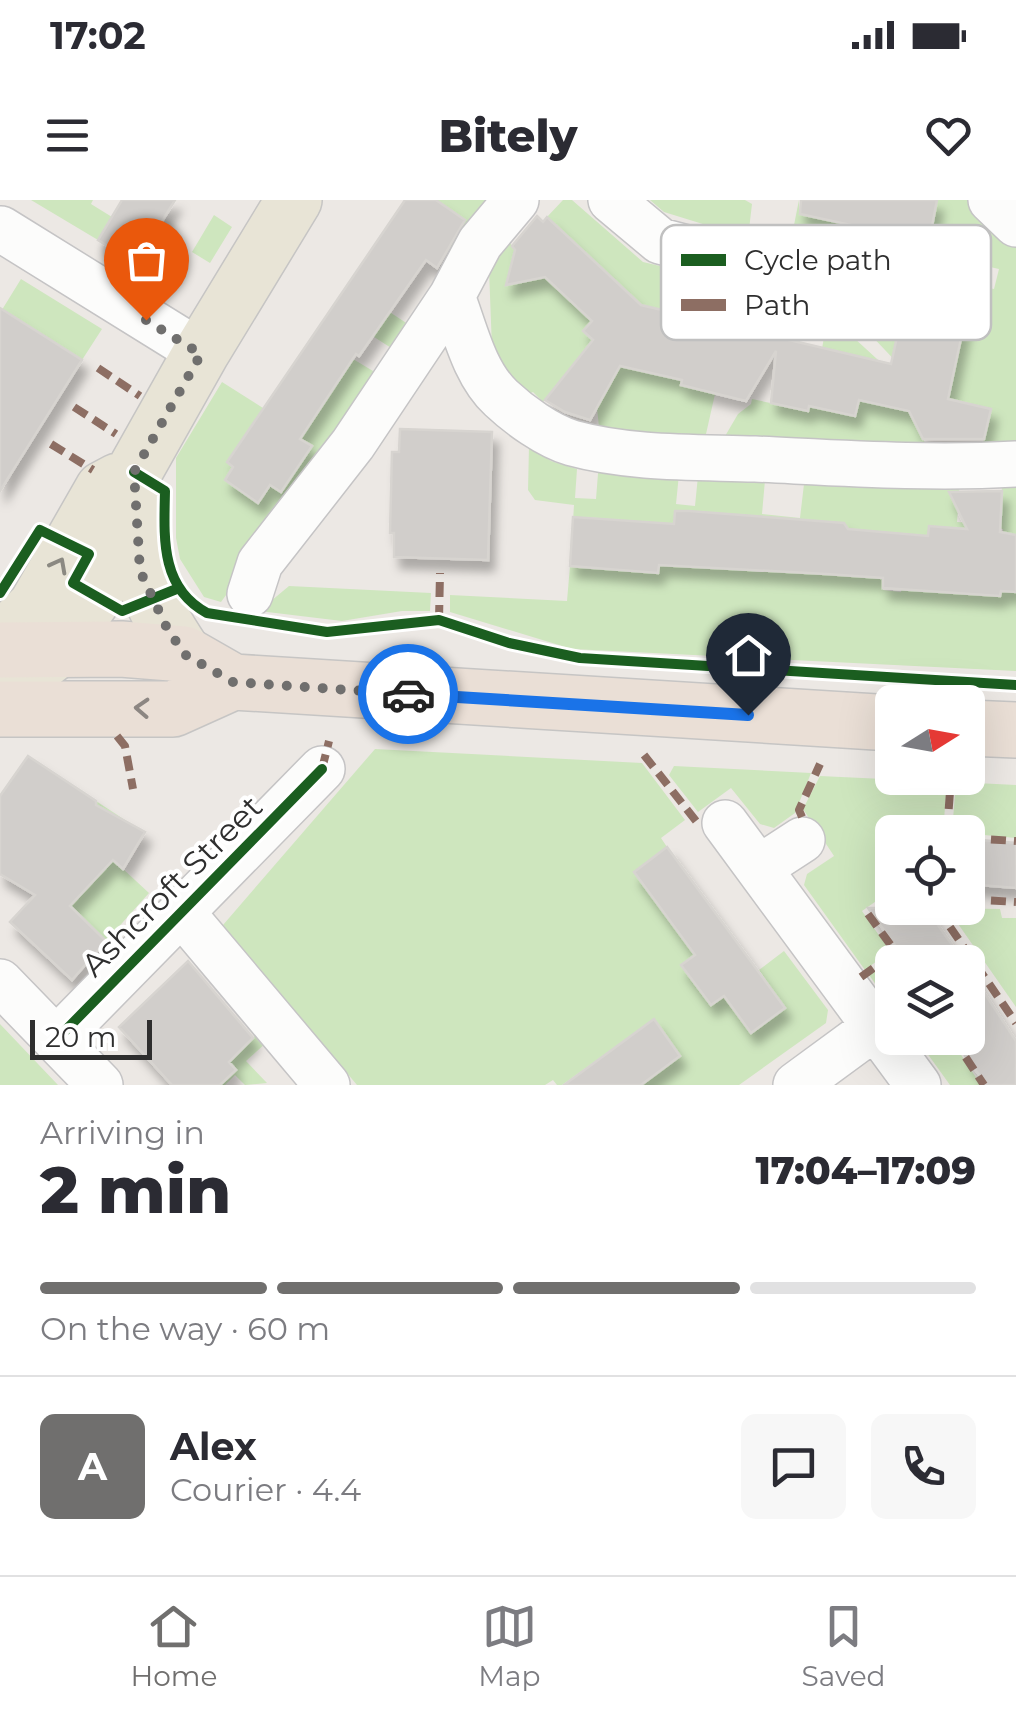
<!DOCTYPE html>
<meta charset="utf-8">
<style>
:root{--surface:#fff;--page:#f7f7f7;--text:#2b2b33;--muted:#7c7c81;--line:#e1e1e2;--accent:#706f6e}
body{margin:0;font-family:Montserrat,sans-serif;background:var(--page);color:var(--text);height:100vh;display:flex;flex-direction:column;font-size:38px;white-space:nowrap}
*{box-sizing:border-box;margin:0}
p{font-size:32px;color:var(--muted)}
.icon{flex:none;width:55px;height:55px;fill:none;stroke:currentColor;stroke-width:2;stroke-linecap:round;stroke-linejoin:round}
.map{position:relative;height:885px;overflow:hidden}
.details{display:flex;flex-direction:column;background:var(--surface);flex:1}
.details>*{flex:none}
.needle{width:65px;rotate:79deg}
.controls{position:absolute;left:875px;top:485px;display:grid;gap:20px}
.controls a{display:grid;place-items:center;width:110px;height:110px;border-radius:15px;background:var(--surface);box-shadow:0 10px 40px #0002;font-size:50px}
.scale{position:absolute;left:30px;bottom:25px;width:122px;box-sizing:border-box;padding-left:10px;border:5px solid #2e2e2e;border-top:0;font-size:28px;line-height:35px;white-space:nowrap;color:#2e2e2e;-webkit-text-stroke:8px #fff;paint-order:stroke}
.pin{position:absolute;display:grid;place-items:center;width:85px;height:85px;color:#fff;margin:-102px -42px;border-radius:50% 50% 50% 0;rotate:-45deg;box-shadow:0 0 10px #0007}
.pin .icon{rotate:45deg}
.courier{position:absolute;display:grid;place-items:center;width:100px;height:100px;margin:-50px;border:8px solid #1a73e8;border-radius:50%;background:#fff;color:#222;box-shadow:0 2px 12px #0007}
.summary em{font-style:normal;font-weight:800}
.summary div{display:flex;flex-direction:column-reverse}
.summary{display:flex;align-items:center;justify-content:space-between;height:170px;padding:0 40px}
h1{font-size:65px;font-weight:800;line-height:75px}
.bar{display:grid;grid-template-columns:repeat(4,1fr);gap:15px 10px;align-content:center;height:120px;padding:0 40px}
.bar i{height:12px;border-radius:8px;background:var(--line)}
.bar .selected{background:var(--accent)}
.bar p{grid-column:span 4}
.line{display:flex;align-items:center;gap:25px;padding:0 40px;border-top:2px solid var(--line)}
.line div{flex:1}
.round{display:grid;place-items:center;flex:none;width:105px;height:105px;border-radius:15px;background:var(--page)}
.status{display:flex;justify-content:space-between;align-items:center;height:70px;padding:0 50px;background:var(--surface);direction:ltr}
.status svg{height:28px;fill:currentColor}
header{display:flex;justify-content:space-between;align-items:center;height:130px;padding:0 40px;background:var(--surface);font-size:45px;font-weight:800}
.menu{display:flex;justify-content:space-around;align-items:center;height:140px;border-top:2px solid var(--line);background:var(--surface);font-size:28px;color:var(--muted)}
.menu a{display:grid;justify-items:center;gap:5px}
.menu .selected{color:var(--accent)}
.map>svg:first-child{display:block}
</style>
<div class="status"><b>17:02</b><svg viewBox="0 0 49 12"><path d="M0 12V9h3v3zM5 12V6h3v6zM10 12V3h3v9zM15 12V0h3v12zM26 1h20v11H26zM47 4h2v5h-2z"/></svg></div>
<header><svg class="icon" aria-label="menu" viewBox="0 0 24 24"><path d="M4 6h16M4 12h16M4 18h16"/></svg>Bitely<svg class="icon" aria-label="heart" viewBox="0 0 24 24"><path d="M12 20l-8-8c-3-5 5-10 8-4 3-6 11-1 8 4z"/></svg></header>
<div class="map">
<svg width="1016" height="885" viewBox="0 0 1016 885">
<defs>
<filter id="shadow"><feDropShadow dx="6" dy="11" stdDeviation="5" flood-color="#0004"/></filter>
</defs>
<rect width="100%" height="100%" fill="#ece8e4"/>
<path fill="#cee6be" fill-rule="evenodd" d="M 31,0 L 93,0 L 91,4 L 112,17 L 98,40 Z
M 436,0 L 500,0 L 462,54 L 440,39 L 457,15 Z
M 563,0 L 572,0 L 643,62 L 757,89 L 748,131 L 627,167 L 676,179 L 681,157 L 687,159 L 681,185 L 715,194 L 706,234 L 721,243 L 738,214 L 751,204 L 752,199 L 808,211 L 812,190 L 856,215 L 859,200 L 822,149 L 825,131 L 853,137 L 889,170 L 933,259 L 600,237 L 597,208 L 613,177 L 584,186 L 567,172 L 543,202 L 533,192 L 522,197 L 493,175 L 489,69 L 499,33 L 592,121 L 600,146 L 590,58 L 547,17 Z
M 650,0 L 745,0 L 752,4 L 748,38 L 664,12 Z
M 799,0 L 799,14 L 902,36 L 875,53 L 824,41 L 807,54 L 789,50 Z
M 937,0 L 975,0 L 1016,42 L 1016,251 L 981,252 L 991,209 L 925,192 L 865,129 L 880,68 L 916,50 L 892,160 L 956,81 L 994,89 L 999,69 L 927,53 Z
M 214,15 L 232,27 L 210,63 L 192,52 Z
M 21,79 L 102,129 L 82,160 L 14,116 L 0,113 Z
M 388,111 L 414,128 L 399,153 L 371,135 Z
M 353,159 L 383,177 L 221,402 L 204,397 L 180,359 L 176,338 L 176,258 L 222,182 L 263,208 L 227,263 L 267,289 L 270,285 L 281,292 L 296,269 L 286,262 L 311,246 L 300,239 L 314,218 L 280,195 Z
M 529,246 L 551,261 L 577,269 L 575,298 L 596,299 L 599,261 L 679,274 L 676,304 L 695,306 L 698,276 L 765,280 L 762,314 L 800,318 L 804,284 L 816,285 L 835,276 L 960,280 L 957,322 L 1000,325 L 1002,285 L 1016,278 L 1016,335 L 1003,334 L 1003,329 L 986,328 L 981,394 L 1000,396 L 1001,391 L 1016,392 L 1016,471 L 572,449 L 450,412 L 450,395 L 567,401 L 570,366 L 658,372 L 662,323 L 585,317 L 573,321 L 574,305 L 535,300 L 528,290 ZM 685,311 L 703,312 L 703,320 L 768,325 L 764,372 L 682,366 ZM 835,322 L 844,323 L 848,329 L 865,377 L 785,371 ZM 929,326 L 967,329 L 962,394 L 944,393 L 944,386 L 902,383 L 901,392 L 883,390 L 887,332 L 928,336 Z
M 289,386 L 431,393 L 430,411 L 402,411 L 342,421 L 259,411 Z
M 375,549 L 642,563 L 685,620 L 661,638 L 667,647 L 634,672 L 695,755 L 682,766 L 710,804 L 724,796 L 785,808 L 759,770 L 784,751 L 828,810 L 826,823 L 739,885 L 641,885 L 680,856 L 654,819 L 562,885 L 557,885 L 553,880 L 545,885 L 357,885 L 223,725 Z
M 674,566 L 811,573 L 795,613 L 774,628 L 760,624 L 731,588 L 698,612 L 669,575 Z
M 820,576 L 947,582 L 943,632 L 892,632 L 892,690 L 862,711 L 890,751 L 865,770 L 804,685 L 807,674 L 834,656 L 803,609 Z
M 956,582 L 1016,585 L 1016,638 L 952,632 Z
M 96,601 L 128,622 L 109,656 L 149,693 L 106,741 L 70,706 L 63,650 Z
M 947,708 L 1000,709 L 1002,718 L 1016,718 L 1016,807 Z
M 894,757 L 898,762 L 892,762 L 892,807 L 869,775 Z
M 0,824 L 58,885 L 0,885 Z
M 258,833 L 275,835 L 246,861 L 267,883 L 245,885 L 235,875 L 225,885 L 221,885 L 236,870 L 229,862 Z
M 925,838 L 950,838 L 981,885 L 950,885 L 919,842 Z"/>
<path fill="#d1cecb" stroke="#d7d4d0" stroke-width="2.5" filter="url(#shadow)" d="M 122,0 L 175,0 L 136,64 L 98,40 Z
M 405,0 L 436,0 L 465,20 L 437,68 L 426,60 L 359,156 L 356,154 L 300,239 L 312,246 L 281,292 L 270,285 L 258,303 L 225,280 L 233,267 L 227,262 Z
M 801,0 L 937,0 L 929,42 L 800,14 Z
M 537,16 L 543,22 L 547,17 L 641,105 L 891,164 L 916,50 L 977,64 L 948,199 L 991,209 L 984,239 L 923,239 L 909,211 L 859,200 L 855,216 L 809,206 L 808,211 L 771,203 L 776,151 L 746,201 L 681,185 L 682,180 L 620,166 L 590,220 L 565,212 L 545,200 L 593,140 L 583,131 L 592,121 L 545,77 L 506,85 L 515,50 L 512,46 Z
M 0,108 L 82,160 L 0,291 Z
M 400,229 L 492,232 L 488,360 L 394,357 L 394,333 L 390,333 L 392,252 L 399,252 Z
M 1002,291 L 1000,332 L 1016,335 L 1016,392 L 1001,391 L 1000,396 L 883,388 L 883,378 L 826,374 L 659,365 L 658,373 L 570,366 L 573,317 L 674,324 L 675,311 L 689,311 L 844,323 L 848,329 L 928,336 L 929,326 L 967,329 L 949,292 Z
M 28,556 L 96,601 L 96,605 L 145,632 L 123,669 L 113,660 L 70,706 L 106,741 L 72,780 L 10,722 L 35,695 L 0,674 L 0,596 Z
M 968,639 L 1016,643 L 1016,688 L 968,684 Z
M 667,647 L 785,808 L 751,833 L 724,796 L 711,805 L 681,765 L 695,755 L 634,672 Z
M 868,708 L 926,708 L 964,762 L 907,762 Z
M 188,761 L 253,838 L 229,862 L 236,870 L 220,885 L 172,885 L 119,827 Z
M 968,768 L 1016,841 L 1016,885 L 987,885 L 965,856 L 968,854 Z
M 654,819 L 680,856 L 641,885 L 564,885 Z"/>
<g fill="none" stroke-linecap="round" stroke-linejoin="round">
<defs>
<path id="minor" d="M 611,0 L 660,41 L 835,87
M 991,0 L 1016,24
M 1,29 L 201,153
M 452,96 C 465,130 474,173 501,198 C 519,215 548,236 572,243 C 630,259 696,257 755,259 C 842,263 929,269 1016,264
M 250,394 L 260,363 L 353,244 L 452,96 L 480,43 L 516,0
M 725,623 L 918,885
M 759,668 L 802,640
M 182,713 L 327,885
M 0,782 L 100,885
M 57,839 L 322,569
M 796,885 L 875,827"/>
<path id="major" d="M 135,305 C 137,375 146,396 184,454
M 0,441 L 36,406 L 103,289 L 118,281
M 0,495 L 57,450 L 95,396 L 134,272 L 201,153 L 294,0"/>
<path id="highway" d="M 0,450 L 121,449 L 184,454 L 233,482 L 892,523
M 0,509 L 173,509 L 233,482
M 968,528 L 1016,530"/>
</defs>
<use href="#minor" stroke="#c5c4c5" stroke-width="48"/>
<use href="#major" stroke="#c6c5c4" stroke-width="58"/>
<use href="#highway" stroke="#c6c5c4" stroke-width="58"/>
<use href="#minor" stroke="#fcfcfb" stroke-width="45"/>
<use href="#major" stroke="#e8e4d6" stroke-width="55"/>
<use href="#highway" stroke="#eadfd6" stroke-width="55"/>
<path stroke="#8d6e63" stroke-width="8" stroke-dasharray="15 8" stroke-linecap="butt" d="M 98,168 L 140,196
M 74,207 L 116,234
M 51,244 L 93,270
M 439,420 L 440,373
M 117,536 L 125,546 L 133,589
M 644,555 L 700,626
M 322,569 L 329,541
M 802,617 L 799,610 L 820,564
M 947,632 L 951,578
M 968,638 L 1016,641
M 968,699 L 1016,702
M 937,708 L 1016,823
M 868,714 L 903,762
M 861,777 L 896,752
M 953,838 L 984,885
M 911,845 L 922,838"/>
<defs>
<path id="cycleway" d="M 134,272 L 165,291 C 164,337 160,388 207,413 L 327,432 L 439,420 L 509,443 L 580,458 L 1016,485
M 0,393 L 40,330 L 89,354 L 73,383 L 122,411 L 179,388
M 57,839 L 322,569"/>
</defs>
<use href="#cycleway" stroke="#fff" stroke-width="16"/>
<use href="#cycleway" stroke="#1b5e20" stroke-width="10"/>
</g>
<defs><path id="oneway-chevron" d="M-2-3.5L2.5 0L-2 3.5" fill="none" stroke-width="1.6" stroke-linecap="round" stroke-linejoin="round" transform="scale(2.5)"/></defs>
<use stroke="#8b8982" href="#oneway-chevron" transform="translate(59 365) rotate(-62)"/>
<use stroke="#8c8682" href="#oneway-chevron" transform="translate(142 508) rotate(-177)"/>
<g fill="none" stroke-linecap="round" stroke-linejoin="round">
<path stroke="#706f6e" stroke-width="10" stroke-dasharray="0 18" d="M 146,120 L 201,154 L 134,272 L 140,371 L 166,426 L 184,454 L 233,482 L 408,494"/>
<path stroke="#1a73e8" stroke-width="12" d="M 408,494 L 748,515"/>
</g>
<g text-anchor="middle" stroke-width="8" stroke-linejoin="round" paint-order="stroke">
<g font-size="32" fill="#2e2e2e" stroke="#fff">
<text transform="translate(172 686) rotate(-45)" y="11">Ashcroft Street</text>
</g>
</g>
<rect x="661" y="25" width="330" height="115" rx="15" fill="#fff" stroke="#c0c0c0" stroke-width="2.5"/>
<rect x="681" y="54" width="45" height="12" fill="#1b5e20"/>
<rect x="681" y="99" width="45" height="12" fill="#8d6e63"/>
<g font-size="28" fill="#2e2e2e">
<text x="744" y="70">Cycle path</text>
<text x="744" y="115">Path</text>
</g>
</svg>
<div class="controls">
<a><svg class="needle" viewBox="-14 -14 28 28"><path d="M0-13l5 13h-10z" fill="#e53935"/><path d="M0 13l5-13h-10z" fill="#7c7c81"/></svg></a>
<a><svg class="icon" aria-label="locate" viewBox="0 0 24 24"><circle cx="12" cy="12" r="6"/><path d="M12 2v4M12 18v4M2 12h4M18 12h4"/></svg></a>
<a><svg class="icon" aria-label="layers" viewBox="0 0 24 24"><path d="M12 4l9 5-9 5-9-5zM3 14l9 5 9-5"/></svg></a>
</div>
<div class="scale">20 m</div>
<div class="pin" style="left:146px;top:120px;background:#ea580c"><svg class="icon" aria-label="bag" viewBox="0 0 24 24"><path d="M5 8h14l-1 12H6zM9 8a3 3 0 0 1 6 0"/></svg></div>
<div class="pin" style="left:748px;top:515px;background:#1f2937"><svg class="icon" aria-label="home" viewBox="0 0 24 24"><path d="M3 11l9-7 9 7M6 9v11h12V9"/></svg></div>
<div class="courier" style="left:408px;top:494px"><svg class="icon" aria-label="car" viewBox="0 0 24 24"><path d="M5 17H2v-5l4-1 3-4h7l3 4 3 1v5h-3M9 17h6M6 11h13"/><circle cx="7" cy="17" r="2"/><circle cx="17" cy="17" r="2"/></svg></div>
</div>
<section class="details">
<div class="summary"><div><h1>2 min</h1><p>Arriving in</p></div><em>17:04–17:09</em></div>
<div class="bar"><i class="selected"></i><i class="selected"></i><i class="selected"></i><i></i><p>On the way · 60 m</p></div>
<div class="line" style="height:180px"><b class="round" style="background:var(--accent);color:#fff">A</b><div><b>Alex</b><p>Courier · 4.4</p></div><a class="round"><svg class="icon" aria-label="chat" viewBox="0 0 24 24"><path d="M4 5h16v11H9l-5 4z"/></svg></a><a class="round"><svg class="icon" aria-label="phone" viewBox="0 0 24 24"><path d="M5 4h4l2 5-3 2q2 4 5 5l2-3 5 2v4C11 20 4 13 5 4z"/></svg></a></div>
</section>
<nav class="menu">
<a class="selected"><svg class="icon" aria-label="home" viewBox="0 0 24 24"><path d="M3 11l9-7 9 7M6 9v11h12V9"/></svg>Home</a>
<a><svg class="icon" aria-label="map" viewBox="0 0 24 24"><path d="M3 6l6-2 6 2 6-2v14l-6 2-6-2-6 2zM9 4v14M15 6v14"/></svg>Map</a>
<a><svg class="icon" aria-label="saved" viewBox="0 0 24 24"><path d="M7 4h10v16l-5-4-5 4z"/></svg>Saved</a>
</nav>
